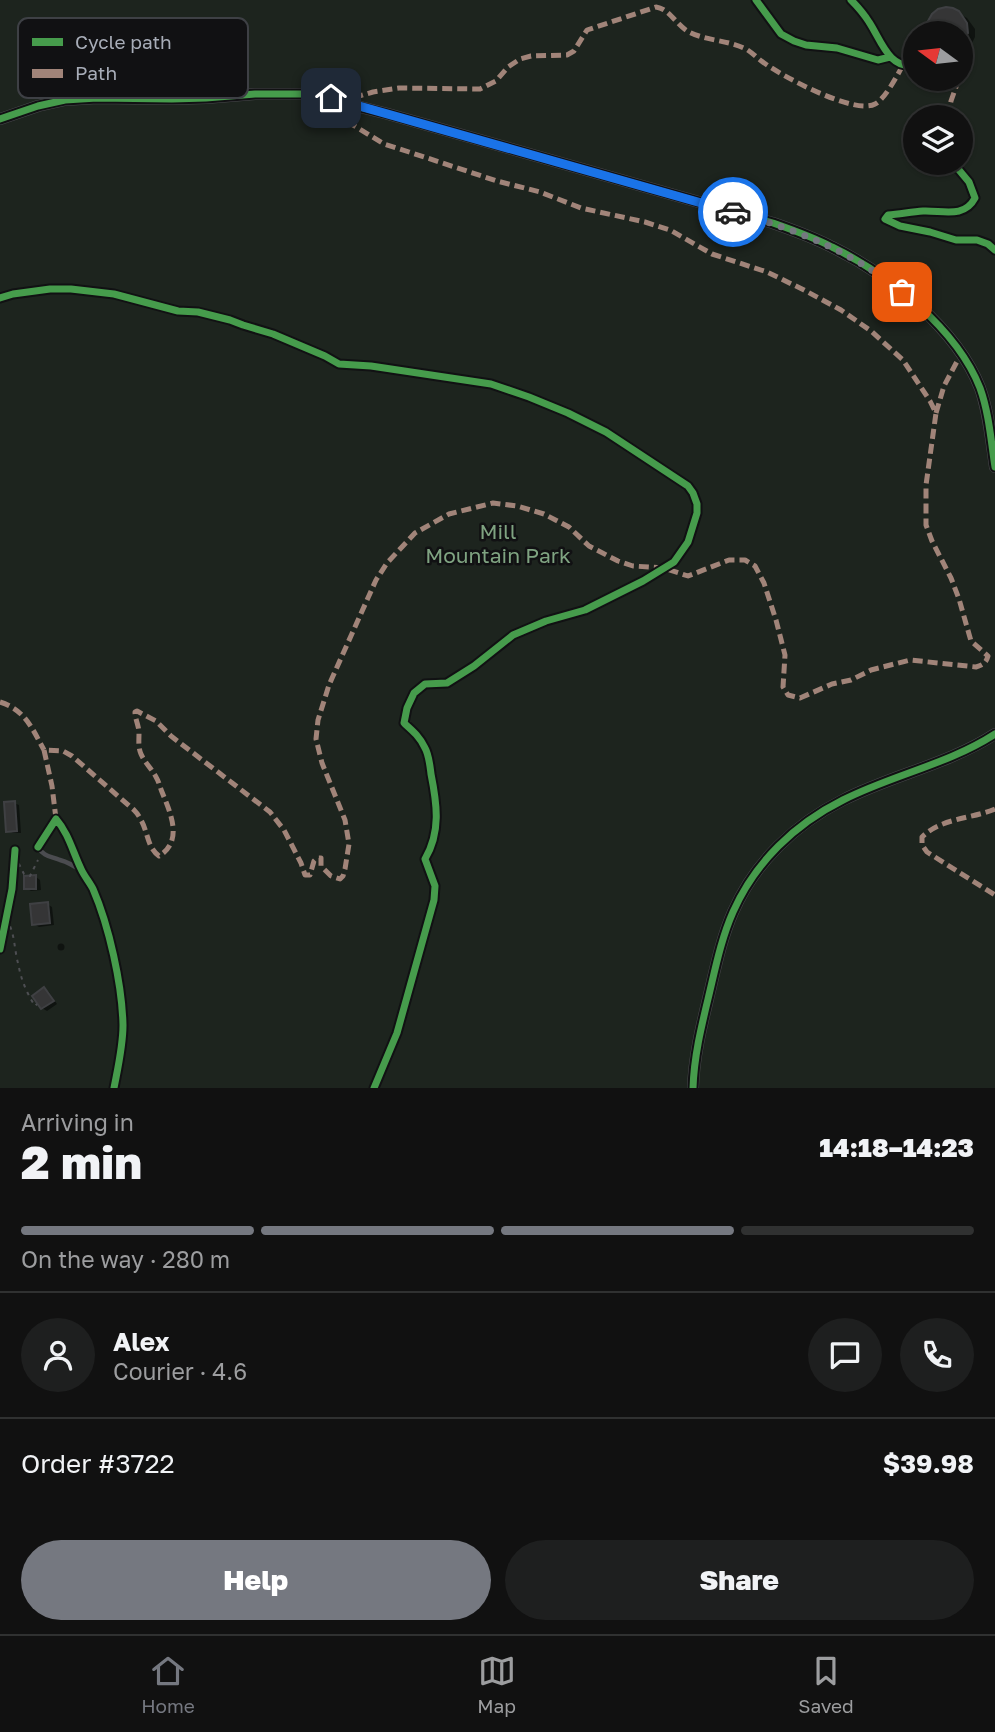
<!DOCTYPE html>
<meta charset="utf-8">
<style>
:root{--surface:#111;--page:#1e1f1f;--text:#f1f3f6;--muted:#9c9d9f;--line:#303131;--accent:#757880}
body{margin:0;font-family:"Golos Text",sans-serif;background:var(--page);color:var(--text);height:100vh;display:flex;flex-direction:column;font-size:26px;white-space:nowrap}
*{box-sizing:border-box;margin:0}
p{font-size:23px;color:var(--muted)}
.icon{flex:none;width:38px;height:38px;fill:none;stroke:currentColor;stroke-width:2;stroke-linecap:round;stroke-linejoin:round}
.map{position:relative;height:1088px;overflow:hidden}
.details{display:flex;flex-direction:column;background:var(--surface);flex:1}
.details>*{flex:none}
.needle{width:46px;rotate:285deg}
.fabs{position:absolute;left:903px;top:21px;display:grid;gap:14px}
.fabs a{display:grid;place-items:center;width:70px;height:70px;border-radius:50%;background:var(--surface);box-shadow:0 2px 5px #0004,0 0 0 2px var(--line);font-size:35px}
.pin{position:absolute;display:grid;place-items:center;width:60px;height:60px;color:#fff;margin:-30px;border-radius:14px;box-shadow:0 4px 10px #0006}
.courier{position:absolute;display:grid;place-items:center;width:70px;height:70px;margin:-35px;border:5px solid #1a73e8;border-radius:50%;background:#fff;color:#222;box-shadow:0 2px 9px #0007}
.headline em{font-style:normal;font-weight:800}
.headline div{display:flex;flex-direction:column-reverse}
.headline{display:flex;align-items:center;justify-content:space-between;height:119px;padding:0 21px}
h1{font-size:46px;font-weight:800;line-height:52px}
.bar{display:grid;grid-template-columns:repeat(4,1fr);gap:10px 7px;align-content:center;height:84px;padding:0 21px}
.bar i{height:9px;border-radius:5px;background:var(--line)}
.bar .selected{background:var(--accent)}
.bar p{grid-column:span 4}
.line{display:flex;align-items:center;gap:18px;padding:0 21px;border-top:2px solid var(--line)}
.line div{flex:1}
.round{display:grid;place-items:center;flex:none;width:74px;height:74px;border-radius:37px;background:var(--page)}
.primary-button{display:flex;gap:14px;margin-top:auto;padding:14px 21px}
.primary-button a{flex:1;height:80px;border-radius:42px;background:var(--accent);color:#fff;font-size:28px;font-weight:800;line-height:80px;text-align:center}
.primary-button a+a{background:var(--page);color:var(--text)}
.dock{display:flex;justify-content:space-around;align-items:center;height:98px;border-top:2px solid var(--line);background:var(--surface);font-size:19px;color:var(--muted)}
.dock a{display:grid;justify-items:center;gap:4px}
.dock .selected{color:var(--accent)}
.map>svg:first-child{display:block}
</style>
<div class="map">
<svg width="995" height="1088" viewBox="0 0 995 1088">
<rect width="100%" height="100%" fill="#171717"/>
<path fill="#1d241e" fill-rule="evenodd" d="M 0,0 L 995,0 L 995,1088 L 0,1088 ZM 915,33 L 961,33 L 961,79 L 915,79 ZM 915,117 L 961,117 L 961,163 L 915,163 Z"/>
<path fill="#0007" d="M 952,10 L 967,18 L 975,29 L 975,37 L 971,45 L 961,52 L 961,33 L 929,33 L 928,32 Z
M 14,803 L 19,805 L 21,833 L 13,833 L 8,830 Z
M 36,877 L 40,880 L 41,890 L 31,891 L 26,888 Z
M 47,904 L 52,907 L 54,925 L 39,927 L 34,924 Z
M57.5 947a3.5 3.5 0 1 1 7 0a3.5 3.5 0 1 1-7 0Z
M 45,989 L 49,992 L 57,1004 L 47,1011 L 42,1008 Z"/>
<path fill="#353536" stroke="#3f4043" stroke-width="2" d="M 946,7 L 953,8 L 959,11 L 967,23 L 968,33 L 961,44 L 961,33 L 927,33 L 928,21 L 932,14 L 938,9 Z
M 15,801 L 17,831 L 6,832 L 4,802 Z
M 36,875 L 36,889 L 24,889 L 24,876 Z
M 48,902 L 50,923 L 32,925 L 30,904 Z
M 44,987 L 54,1001 L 41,1009 L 32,996 Z"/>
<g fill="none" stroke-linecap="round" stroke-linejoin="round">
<path stroke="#4d4e52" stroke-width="2" stroke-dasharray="3.5 5" stroke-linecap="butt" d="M 15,856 L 24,874 L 30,876 L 38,860
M 6,919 C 15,931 14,949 18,963 C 21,979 26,992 35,1006 L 37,1004"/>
<path stroke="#4b4c50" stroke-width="4.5" d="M 851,0 C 858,7 864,14 869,22 C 881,40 889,70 915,65
M 56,819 L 64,828 L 83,872 C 76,867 68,862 60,860 C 50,856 44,857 38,847 Z"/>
<path stroke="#4b4c50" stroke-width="8" d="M 83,872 C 106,909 121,980 123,1023 C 124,1045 118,1067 114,1088"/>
<path stroke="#4a4a4e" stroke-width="12" d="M 0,119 L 38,106 L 65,100 L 97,98 L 172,99 L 206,98 L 255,94 L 309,94 L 388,114 L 773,223 C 793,230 813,237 832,247 C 888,274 957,329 980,388 C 989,413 991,441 995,467
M 693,1088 C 694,1057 701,1028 708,999 C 715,970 721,939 733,912 C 755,862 795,824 843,800 C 892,775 949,764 995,734"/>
<path stroke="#a18479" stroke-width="5" stroke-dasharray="10 5" stroke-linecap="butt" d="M 948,117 L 951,101 L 957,84 L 958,79
M 936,413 L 944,386 L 961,354
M 0,702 C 25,710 32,728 44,750
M 995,809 C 971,819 941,818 922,837 L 922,845 L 927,852 L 995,895
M 56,819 L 52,786 L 44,750 L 63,751 L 72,756 L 134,810 C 137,813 139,816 141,820 C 148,832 147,847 159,856 C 184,841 170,812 162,792 C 160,787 159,782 156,777 C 152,769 145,763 141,754 C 138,747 139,741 139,733 C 139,726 135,719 135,712 L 137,711 L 156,721 L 171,736 L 270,812 L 284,830 L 301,863 L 305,875 L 310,875 L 314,861 L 317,858 L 321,858 L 321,866 L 331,876 L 340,879 L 343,876 L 345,869 L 349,844 L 345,820 L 322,763 L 316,739 L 318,720 L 329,685 L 376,580 L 387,563 L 415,533 L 449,514 L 493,503 L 517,506 L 544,514 L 569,527 L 589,546 L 618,561 L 633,566 L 664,568 L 688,576 L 729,560 L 745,560 L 755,566 L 764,583 L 776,620 L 785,655 L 783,687 L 788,695 L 800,698 L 832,684 L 851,680 L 871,670 L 910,660 L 976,667 C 983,665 986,663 988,656 L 971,641 L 959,599 L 951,578 L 932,541 L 926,525 L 926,485 L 936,413 L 930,401 L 903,360 L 871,331 L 841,310 L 804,290 L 767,272 L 712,254 L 670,230 L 645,222 L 581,208 L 540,192 L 497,181 L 409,152 L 384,144 L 353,125 L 350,113 L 356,97 L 373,92 L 399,88 L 480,89 L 496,81 L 508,67 L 520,59 L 531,56 L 567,55 L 574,51 L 587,30 L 656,7 C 670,9 676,25 689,32 C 707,41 728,40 746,49 C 753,53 759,60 767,65 C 786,78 855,115 875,104 C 885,99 897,76 903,65"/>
<defs>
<path id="cycleway" d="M 756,0 L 781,34 L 794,41 L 806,45 L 837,48 L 878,60 L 890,57
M 851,0 C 858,7 864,14 869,22 C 881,40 889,70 915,65
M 0,119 L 38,106 L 65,100 L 97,98 L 172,99 L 206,98 L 255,94 L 309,94 L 388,114 L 773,223 C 793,230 813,237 832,247 C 888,274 957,329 980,388 C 989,413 991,441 995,467
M 956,163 L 959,170 L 969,182 L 975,198 C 964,219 942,210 923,211 C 911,212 900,214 888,215 L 885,219 L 900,226 L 930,232 L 956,240 L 977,240 L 988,244 L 995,250
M 0,298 L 13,294 L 50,289 L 71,289 L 114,294 L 178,311 L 198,312 L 230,320 L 243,325 L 273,334 L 325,356 L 339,364 L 371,366 L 491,384 L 529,397 L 568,413 L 606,432 L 688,486 L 693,493 L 697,504 L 697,513 L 688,542 L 674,562 L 643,581 L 585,610 L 546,621 L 513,635 L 474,666 L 447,683 L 425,684 L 414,693 L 407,708 L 404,723 C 413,731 420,737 425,748 C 429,755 430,766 431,774 C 437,804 441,832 425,859 L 435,886 L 434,900 L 397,1033 L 374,1088
M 38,847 L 56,819 C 69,834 73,853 82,871 C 85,877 90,883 93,889 C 109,926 122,984 123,1025 C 123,1046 118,1067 114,1088
M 0,949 L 12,889 L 15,850
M 693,1088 C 694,1057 701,1028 708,999 C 715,970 721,939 733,912 C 755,862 795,824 843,800 C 892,775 949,764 995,734"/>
</defs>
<use href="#cycleway" stroke="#111113" stroke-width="11"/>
<use href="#cycleway" stroke="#469c4c" stroke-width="7"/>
</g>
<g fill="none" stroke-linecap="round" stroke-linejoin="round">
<path stroke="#757880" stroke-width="7" stroke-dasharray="0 12.6" d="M 733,212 C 798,230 849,250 902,292"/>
<path stroke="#1a73e8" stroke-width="9" d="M 331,98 L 733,212"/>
</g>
<g text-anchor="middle" stroke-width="5" stroke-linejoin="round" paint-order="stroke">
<g font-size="21" fill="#7fa381" stroke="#111113">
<text x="498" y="539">Mill<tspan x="498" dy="24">Mountain Park</tspan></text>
</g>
</g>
<rect x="18" y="18" width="230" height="80" rx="10" fill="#111113" stroke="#3e4045" stroke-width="2"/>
<rect x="32" y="38" width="31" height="8" fill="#469c4c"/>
<rect x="32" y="69" width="31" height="9" fill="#a18479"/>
<g font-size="19" fill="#a8adb8">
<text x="75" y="49">Cycle path</text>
<text x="75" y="80">Path</text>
</g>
</svg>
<div class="fabs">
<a><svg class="needle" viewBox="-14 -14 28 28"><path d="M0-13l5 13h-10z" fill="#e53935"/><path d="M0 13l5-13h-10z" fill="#9c9d9f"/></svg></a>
<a><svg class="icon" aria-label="layers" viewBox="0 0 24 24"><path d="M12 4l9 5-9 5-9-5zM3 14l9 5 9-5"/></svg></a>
</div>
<div class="pin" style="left:902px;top:292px;background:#ea580c"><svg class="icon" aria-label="bag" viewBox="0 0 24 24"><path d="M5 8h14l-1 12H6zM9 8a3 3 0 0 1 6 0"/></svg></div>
<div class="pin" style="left:331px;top:98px;background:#1f2937"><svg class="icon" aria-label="home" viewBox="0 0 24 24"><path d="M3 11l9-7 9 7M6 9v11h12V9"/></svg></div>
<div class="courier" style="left:733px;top:212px"><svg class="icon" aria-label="car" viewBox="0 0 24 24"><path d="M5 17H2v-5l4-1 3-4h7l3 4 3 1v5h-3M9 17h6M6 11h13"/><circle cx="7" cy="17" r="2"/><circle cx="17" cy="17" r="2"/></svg></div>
</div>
<section class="details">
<div class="headline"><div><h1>2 min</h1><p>Arriving in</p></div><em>14:18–14:23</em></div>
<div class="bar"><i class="selected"></i><i class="selected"></i><i class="selected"></i><i></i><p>On the way · 280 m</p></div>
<div class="line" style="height:126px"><a class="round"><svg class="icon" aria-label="person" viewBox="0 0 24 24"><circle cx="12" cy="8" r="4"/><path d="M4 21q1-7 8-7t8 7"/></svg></a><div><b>Alex</b><p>Courier · 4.6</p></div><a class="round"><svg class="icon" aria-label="chat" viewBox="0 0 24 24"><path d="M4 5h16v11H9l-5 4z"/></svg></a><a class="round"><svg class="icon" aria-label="phone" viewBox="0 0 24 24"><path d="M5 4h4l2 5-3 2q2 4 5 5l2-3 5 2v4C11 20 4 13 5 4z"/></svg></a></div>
<div class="line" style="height:91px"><div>Order #3722</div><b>$39.98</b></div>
<div class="primary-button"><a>Help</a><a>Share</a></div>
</section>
<nav class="dock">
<a class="selected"><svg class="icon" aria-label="home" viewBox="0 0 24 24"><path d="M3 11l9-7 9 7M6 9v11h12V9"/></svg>Home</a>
<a><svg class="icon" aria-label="map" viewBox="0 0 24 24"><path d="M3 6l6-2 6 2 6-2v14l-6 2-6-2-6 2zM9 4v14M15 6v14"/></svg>Map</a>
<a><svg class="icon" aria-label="saved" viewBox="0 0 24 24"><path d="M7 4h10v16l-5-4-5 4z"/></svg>Saved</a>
</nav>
